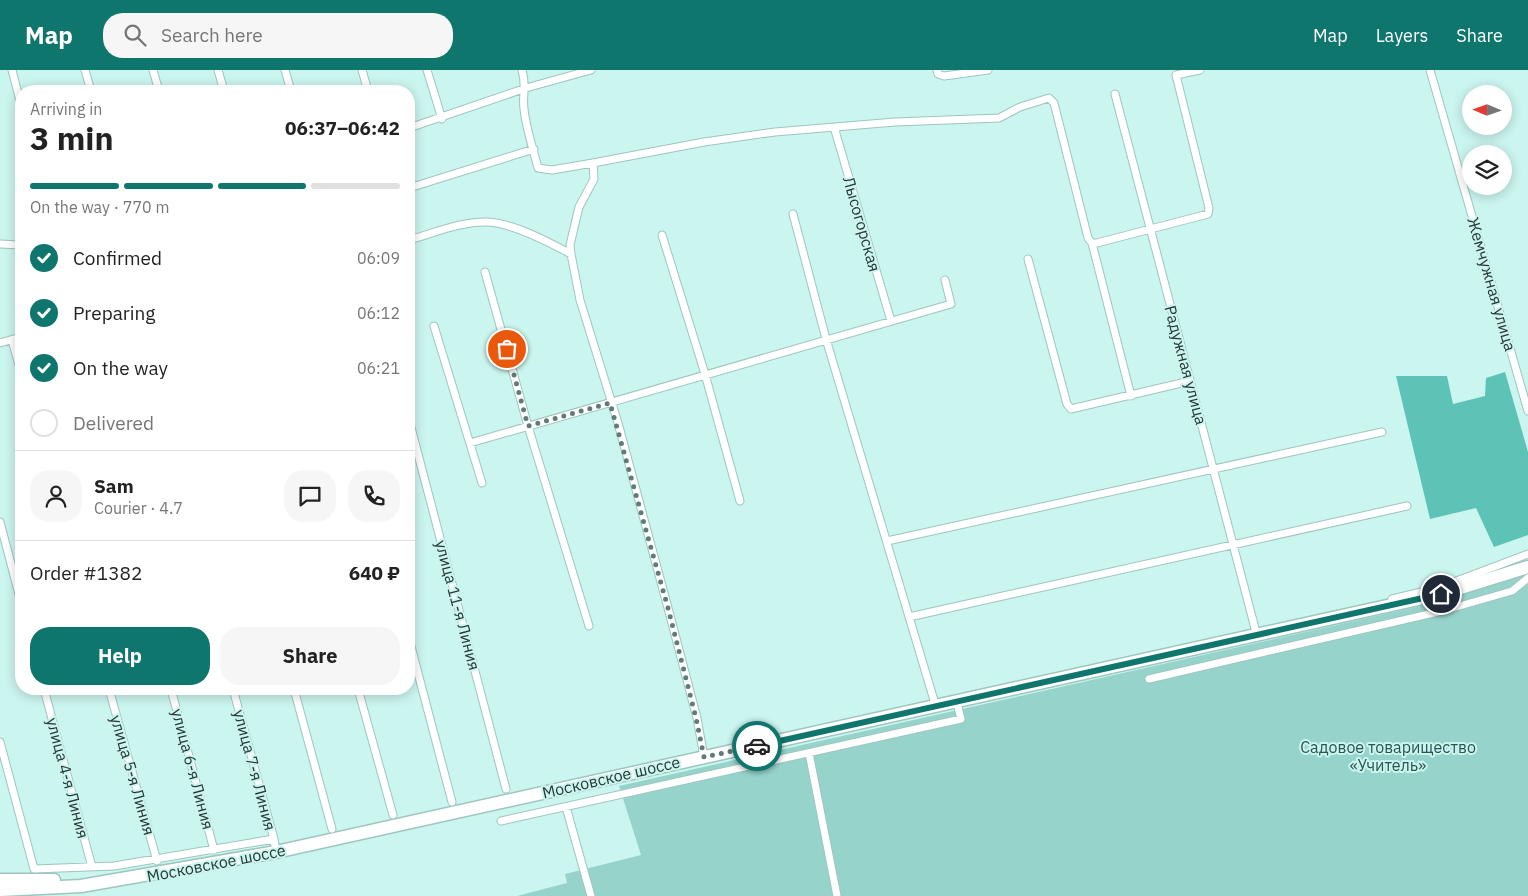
<!DOCTYPE html>
<meta charset="utf-8">
<style>
:root{--surface:#fff;--page:#f6f6f6;--text:#222;--muted:#767676;--line:#e0e0e0;--accent:#0f766e}
body{margin:0;font-family:"IBM Plex Sans",sans-serif;background:var(--page);color:var(--text);height:100vh;display:flex;flex-direction:column;font-size:19px;white-space:nowrap}
*{box-sizing:border-box;margin:0}
p{font-size:16px;color:var(--muted)}
.icon{flex:none;width:28px;height:28px;fill:none;stroke:currentColor;stroke-width:2;stroke-linecap:round;stroke-linejoin:round}
.map{position:relative;flex:1;overflow:hidden}
.panel{position:absolute;left:15px;top:15px;width:400px;height:610px;display:flex;flex-direction:column;background:var(--surface);border-radius:20px;box-shadow:0 2px 12px #0003}
.panel>*{flex:none}
.needle{width:32px;rotate:272deg}
.fabs{position:absolute;left:1462px;top:15px;display:grid;gap:10px}
.fabs a{display:grid;place-items:center;width:50px;height:50px;border-radius:50%;background:var(--surface);box-shadow:0 2px 12px #0003;font-size:25px}
.pin{position:absolute;display:grid;place-items:center;width:42px;height:42px;color:#fff;margin:-21px;border:2px solid #fff;border-radius:50%;box-shadow:0 1px 5px #0007}
.courier{position:absolute;display:grid;place-items:center;width:50px;height:50px;margin:-25px;border:4px solid #0f766e;border-radius:50%;background:#fff;color:#222;box-shadow:0 1px 6px #0007}
.head em{font-style:normal;font-weight:700}
.head div{display:flex;flex-direction:column-reverse}
.head{display:flex;align-items:center;justify-content:space-between;height:85px;padding:0 15px}
h1{font-size:32px;font-weight:700;line-height:38px}
.bar{display:grid;grid-template-columns:repeat(4,1fr);gap:8px 5px;align-content:center;height:60px;padding:0 15px}
.bar i{height:6px;border-radius:4px;background:var(--line)}
.bar .current{background:var(--accent)}
.bar p{grid-column:span 4}
.line{display:flex;align-items:center;gap:12px;padding:0 15px;border-top:1px solid var(--line)}
.line div{flex:1}
.round{display:grid;place-items:center;flex:none;width:52px;height:52px;border-radius:20px;background:var(--page)}
ol{padding:0 15px;list-style:none}
li{display:flex;align-items:center;gap:15px;height:55px}
li p{margin-inline-start:auto}
li .icon{padding:5px;border-radius:50%;background:var(--accent);color:#fff;stroke-width:4}
li:last-child{color:var(--muted)}
li i{width:28px;height:28px;border:2px solid var(--line);border-radius:50%}
.action{display:flex;gap:10px;margin-top:auto;padding:10px 15px}
.action a{flex:1;height:58px;border-radius:20px;background:var(--accent);color:#fff;font-size:20px;font-weight:700;line-height:58px;text-align:center}
.action a+a{background:var(--page);color:var(--text)}
header{display:flex;align-items:center;gap:30px;box-sizing:border-box;height:70px;padding:0 25px;background:var(--accent);color:#fff}
header strong{font-size:24px}
nav{display:flex;gap:28px;margin-inline-start:auto;font-size:18px}
.search{width:350px;height:45px;background:var(--page);display:flex;align-items:center;gap:12px;box-sizing:border-box;padding:0 18px;border-radius:20px;color:var(--muted);font-size:19px}
.map>svg:first-child{display:block}
</style>
<header>
<strong>Map</strong>
<div class="search"><svg class="icon" aria-label="search" viewBox="0 0 24 24"><circle cx="10" cy="10" r="6"/><path d="M15 15l6 6"/></svg>Search here</div>
<nav><a>Map</a><a>Layers</a><a>Share</a></nav>
</header>
<div class="map">
<svg width="1528" height="826" viewBox="0 0 1528 826">
<rect width="100%" height="100%" fill="#cbf5ef"/>
<path fill="#96d4cb" d="M 1528,501 L 1528,826 L 517,826 L 567,813 L 565,804 L 641,785 L 619,716 L 1421,536 Z"/>
<path fill="#5dc3b7" d="M 1505,302 L 1528,382 L 1528,465 L 1494,477 L 1476,438 L 1430,449 L 1396,306 L 1447,306 L 1453,334 L 1485,326 L 1486,308 Z"/>
<g fill="none" stroke-linecap="round" stroke-linejoin="round">
<defs>
<path id="street" d="M 12,0 L 21,35
M 85,0 L 91,21
M 153,0 L 159,21
M 218,0 L 224,21
M 285,0 L 291,21
M 362,0 L 368,21
M 427,0 L 442,49
M 522,0 C 527,18 522,24 524,39 C 526,58 533,79 538,98 L 552,100 L 593,93
M 937,0 L 938,4 L 944,6 L 988,0
M 1430,0 L 1528,341
M 1115,24 L 1257,566
M 834,57 L 891,251
M 409,58 L 526,18 L 591,0
M 409,118 L 534,79
M 793,144 L 826,269 L 936,637
M 662,165 L 705,304 L 740,431
M 409,170 C 434,163 462,151 488,152 C 513,153 549,172 571,184
M 1092,173 L 1131,326
M 0,174 L 21,175
M 1028,189 L 1067,334 L 1071,339 L 1190,311
M 485,202 L 528,356 L 589,556
M 434,256 L 482,413
M 12,270 L 21,302
M 0,273 L 21,267
M 409,350 L 506,719
M 470,373 L 951,234 L 945,210
M 0,452 L 21,532
M 887,471 L 1382,362
M 1392,529 L 1438,518 L 1528,484
M 909,547 L 1407,436
M 409,569 L 452,732
M 1149,609 L 1442,541 L 1512,521 L 1528,508
M 44,619 L 92,797
M 109,619 L 157,791
M 171,619 L 214,780
M 233,619 L 274,769 L 276,782
M 294,619 L 332,759
M 358,619 L 393,745
M 0,672 L 34,799 L 114,796 L 274,769
M 809,683 L 837,826
M 704,687 L 697,648 L 668,538 L 618,353 L 580,230 L 571,184 L 570,175 L 579,137 L 594,109 L 593,93 L 704,72 L 775,62 L 895,52 L 999,48 L 1020,37 L 1049,28 L 1054,33 L 1088,168 L 1092,173 L 1097,173 L 1208,144 L 1209,138 L 1176,5 L 1200,0
M 566,737 L 591,826
M 501,751 L 961,649 L 957,633"/>
<path id="highway" d="M 0,810 L 54,810
M 0,820 L 81,816 L 276,782 L 1441,524 L 1528,497"/>
</defs>
<use href="#street" stroke="#9dc6bf" stroke-width="9"/>
<use href="#highway" stroke="#9dc6bf" stroke-width="15"/>
<use href="#street" stroke="#fff" stroke-width="7"/>
<use href="#highway" stroke="#fff" stroke-width="12"/>
</g>
<g fill="none" stroke-linecap="round" stroke-linejoin="round">
<path stroke="#617b77" stroke-width="5" stroke-dasharray="0 9" d="M 507,279 L 528,356 L 610,333 L 668,538 L 696,648 L 704,687 L 757,676"/>
<path stroke="#0f766e" stroke-width="6" d="M 757,676 L 1441,524"/>
</g>
<g text-anchor="middle" stroke-width="4" stroke-linejoin="round" paint-order="stroke">
<g font-size="16" fill="#283936" stroke="#cbf5ef">
<text transform="translate(862 154) rotate(74)" y="6">Лысогорская</text>
<text transform="translate(1492 214) rotate(74)" y="6">Жемчужная улица</text>
<text transform="translate(1186 295) rotate(75)" y="6">Радужная улица</text>
<text transform="translate(458 535) rotate(75)" y="6">улица 11-я Линия</text>
<text transform="translate(193 699) rotate(75)" y="6">улица 6-я Линия</text>
<text transform="translate(255 700) rotate(75)" y="6">улица 7-я Линия</text>
<text transform="translate(133 705) rotate(74)" y="6">улица 5-я Линия</text>
<text transform="translate(611 707) rotate(-13)" y="6">Московское шоссе</text>
<text transform="translate(68 708) rotate(75)" y="6">улица 4-я Линия</text>
<text transform="translate(216 793) rotate(-11)" y="6">Московское шоссе</text>
</g>
<g font-size="16" fill="#295650" stroke="#cbf5ef">
<text x="1388" y="683">Садовое товарищество<tspan x="1388" dy="18">«Учитель»</tspan></text>
</g>
</g>
</svg>
<div class="fabs">
<a><svg class="needle" viewBox="-14 -14 28 28"><path d="M0-13l5 13h-10z" fill="#e53935"/><path d="M0 13l5-13h-10z" fill="#767676"/></svg></a>
<a><svg class="icon" aria-label="layers" viewBox="0 0 24 24"><path d="M12 4l9 5-9 5-9-5zM3 14l9 5 9-5"/></svg></a>
</div>
<div class="pin" style="left:507px;top:279px;background:#ea580c"><svg class="icon" aria-label="bag" viewBox="0 0 24 24"><path d="M5 8h14l-1 12H6zM9 8a3 3 0 0 1 6 0"/></svg></div>
<div class="pin" style="left:1441px;top:524px;background:#1f2937"><svg class="icon" aria-label="home" viewBox="0 0 24 24"><path d="M3 11l9-7 9 7M6 9v11h12V9"/></svg></div>
<div class="courier" style="left:757px;top:676px"><svg class="icon" aria-label="car" viewBox="0 0 24 24"><path d="M5 17H2v-5l4-1 3-4h7l3 4 3 1v5h-3M9 17h6M6 11h13"/><circle cx="7" cy="17" r="2"/><circle cx="17" cy="17" r="2"/></svg></div>
<section class="panel">
<div class="head"><div><h1>3 min</h1><p>Arriving in</p></div><em>06:37–06:42</em></div>
<div class="bar"><i class="current"></i><i class="current"></i><i class="current"></i><i></i><p>On the way · 770 m</p></div>
<ol>
<li><svg class="icon" aria-label="check" viewBox="0 0 24 24"><path d="M5 12l5 5 9-10"/></svg>Confirmed<p>06:09</p></li>
<li><svg class="icon" aria-label="check" viewBox="0 0 24 24"><path d="M5 12l5 5 9-10"/></svg>Preparing<p>06:12</p></li>
<li><svg class="icon" aria-label="check" viewBox="0 0 24 24"><path d="M5 12l5 5 9-10"/></svg>On the way<p>06:21</p></li>
<li><i></i>Delivered</li>
</ol>
<div class="line" style="height:90px"><a class="round"><svg class="icon" aria-label="person" viewBox="0 0 24 24"><circle cx="12" cy="8" r="4"/><path d="M4 21q1-7 8-7t8 7"/></svg></a><div><b>Sam</b><p>Courier · 4.7</p></div><a class="round"><svg class="icon" aria-label="chat" viewBox="0 0 24 24"><path d="M4 5h16v11H9l-5 4z"/></svg></a><a class="round"><svg class="icon" aria-label="phone" viewBox="0 0 24 24"><path d="M5 4h4l2 5-3 2q2 4 5 5l2-3 5 2v4C11 20 4 13 5 4z"/></svg></a></div>
<div class="line" style="height:65px"><div>Order #1382</div><b>640 ₽</b></div>
<div class="action"><a>Help</a><a>Share</a></div>
</section>
</div>
